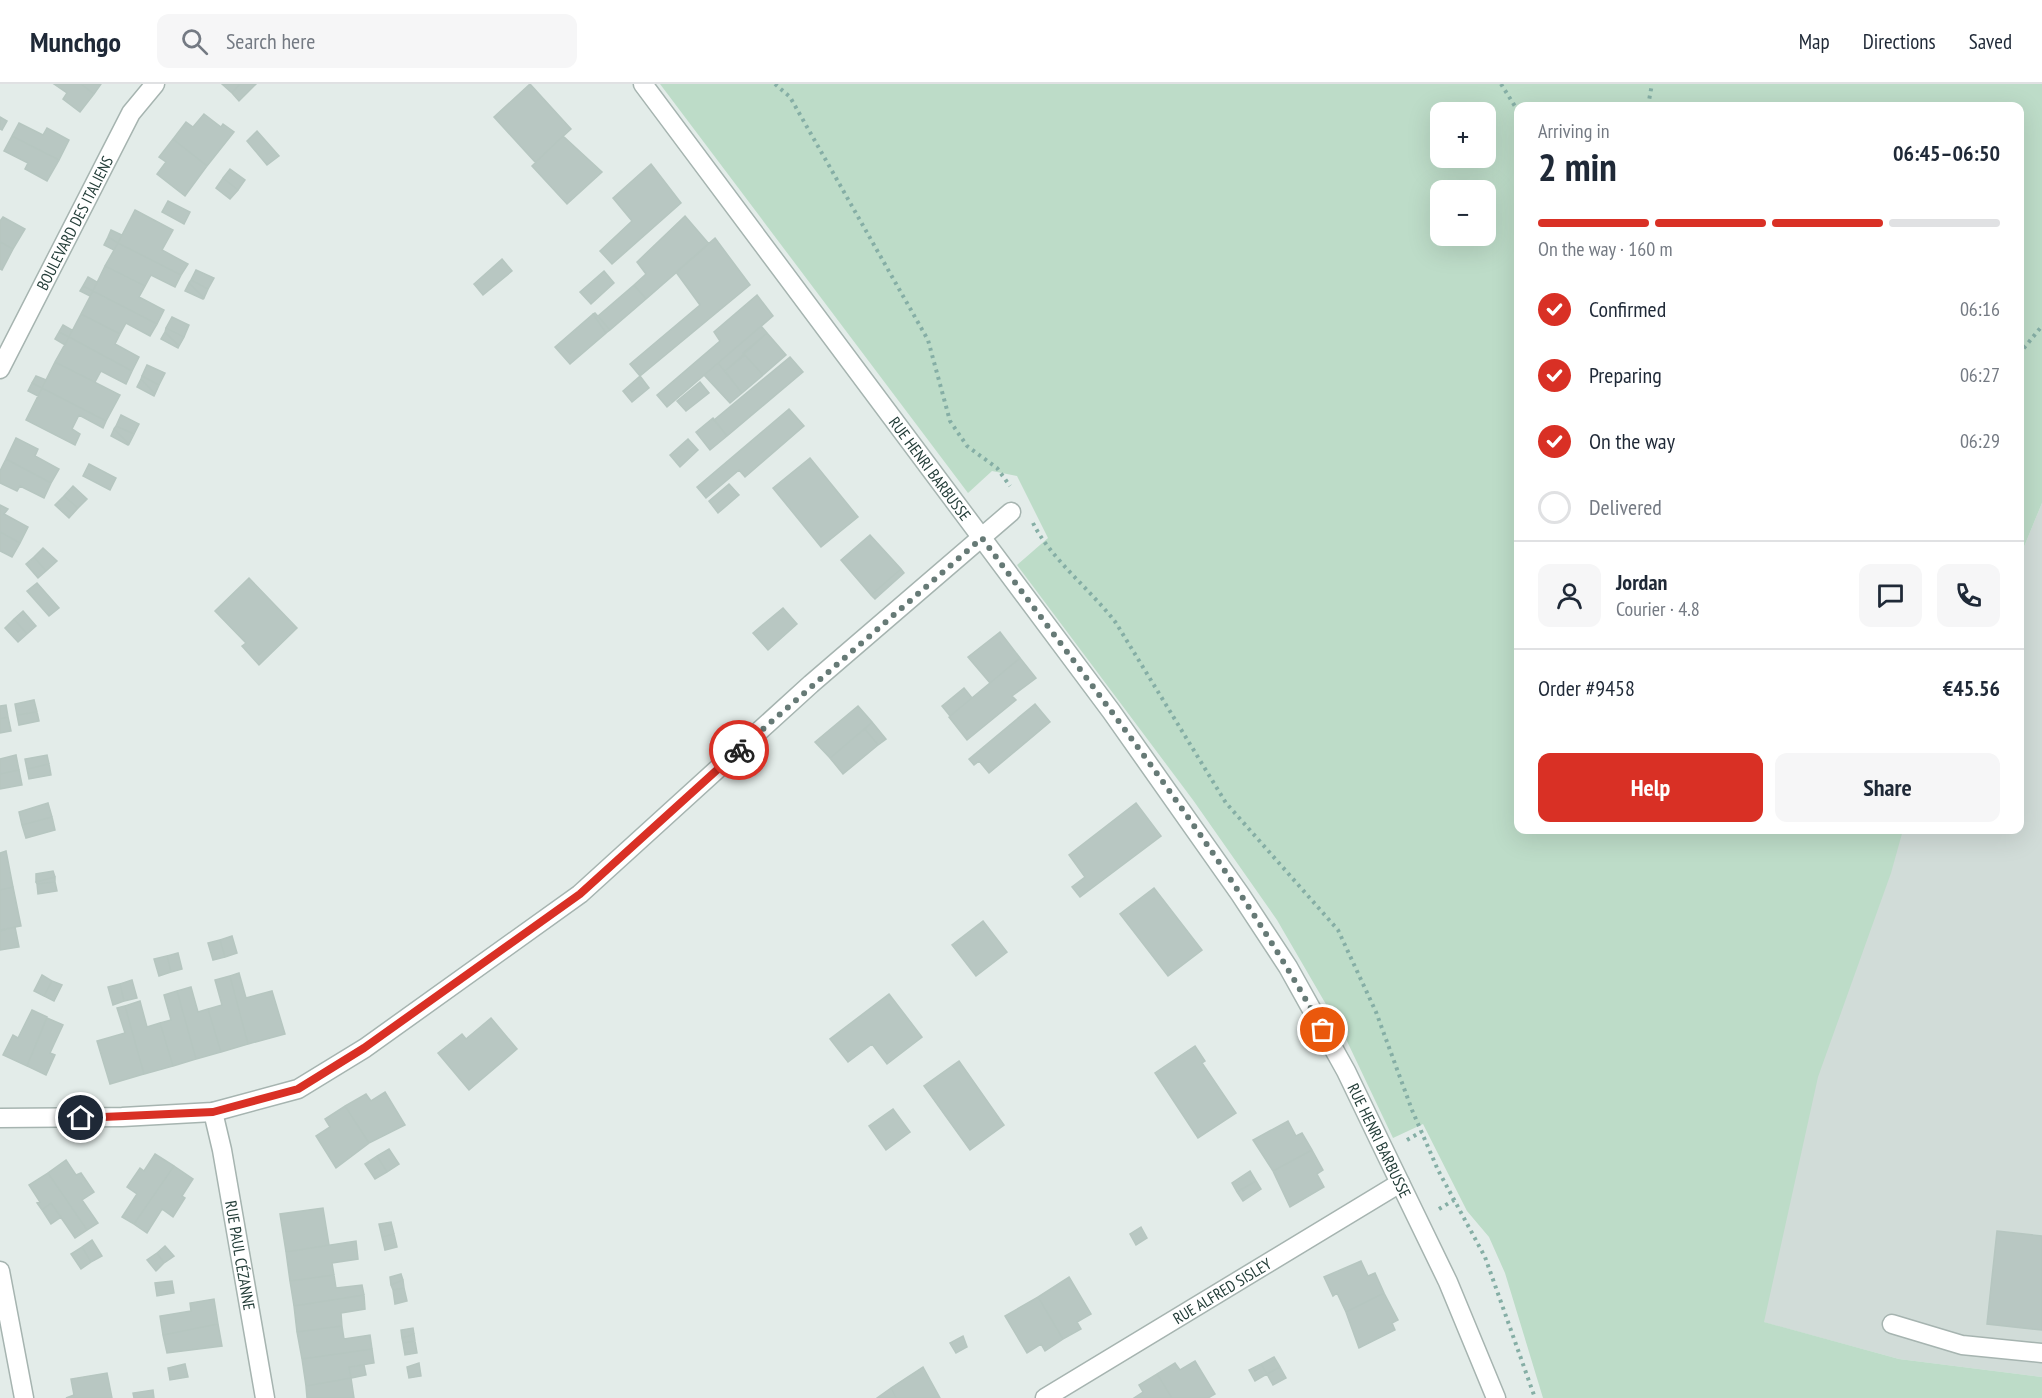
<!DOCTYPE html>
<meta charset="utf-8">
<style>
:root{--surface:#fff;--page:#f6f6f7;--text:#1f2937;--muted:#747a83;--line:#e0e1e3;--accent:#d93025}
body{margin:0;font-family:"PT Sans Narrow",sans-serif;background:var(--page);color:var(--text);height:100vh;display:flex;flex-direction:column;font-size:22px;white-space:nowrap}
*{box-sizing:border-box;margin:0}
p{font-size:20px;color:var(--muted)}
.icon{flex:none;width:33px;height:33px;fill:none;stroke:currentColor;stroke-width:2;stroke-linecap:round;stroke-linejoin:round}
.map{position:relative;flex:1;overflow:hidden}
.drawer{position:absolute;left:1514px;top:18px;width:510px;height:732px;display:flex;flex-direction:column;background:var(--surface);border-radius:12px;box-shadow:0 6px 24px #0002}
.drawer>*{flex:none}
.tools{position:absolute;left:1430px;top:18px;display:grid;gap:12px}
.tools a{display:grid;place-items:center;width:66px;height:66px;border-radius:12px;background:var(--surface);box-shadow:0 6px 24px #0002;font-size:30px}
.pin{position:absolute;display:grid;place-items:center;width:51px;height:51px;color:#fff;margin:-26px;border:3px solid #fff;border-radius:50%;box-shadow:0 2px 6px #0007}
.courier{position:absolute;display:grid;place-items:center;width:60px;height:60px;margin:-30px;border:4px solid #d93025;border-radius:50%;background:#fff;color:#222;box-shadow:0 2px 8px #0007}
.head em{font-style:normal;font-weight:600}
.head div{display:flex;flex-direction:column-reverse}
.head{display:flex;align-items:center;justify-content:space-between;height:102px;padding:0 24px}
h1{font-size:39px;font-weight:600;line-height:45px}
.bar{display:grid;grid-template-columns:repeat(4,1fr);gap:9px 6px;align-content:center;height:72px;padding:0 24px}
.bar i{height:8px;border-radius:4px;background:var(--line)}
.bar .selected{background:var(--accent)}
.bar p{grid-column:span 4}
.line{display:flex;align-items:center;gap:15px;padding:0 24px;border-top:2px solid var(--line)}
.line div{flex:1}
.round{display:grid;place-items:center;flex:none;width:63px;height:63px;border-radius:12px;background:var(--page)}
ol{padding:0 24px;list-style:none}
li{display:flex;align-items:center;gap:18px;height:66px}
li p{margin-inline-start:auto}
li .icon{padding:6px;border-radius:50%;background:var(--accent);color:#fff;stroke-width:4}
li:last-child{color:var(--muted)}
li i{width:33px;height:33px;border:3px solid var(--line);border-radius:50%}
.button{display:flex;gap:12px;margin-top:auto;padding:12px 24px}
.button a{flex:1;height:69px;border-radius:12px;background:var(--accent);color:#fff;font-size:24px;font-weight:600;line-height:69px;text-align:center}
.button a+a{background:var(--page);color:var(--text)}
header{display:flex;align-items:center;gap:36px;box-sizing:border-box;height:84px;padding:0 30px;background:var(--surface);border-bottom:2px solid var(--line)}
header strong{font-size:28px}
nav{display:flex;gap:33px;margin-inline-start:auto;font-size:21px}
.search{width:420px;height:54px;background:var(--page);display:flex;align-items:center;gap:15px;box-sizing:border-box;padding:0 21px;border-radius:12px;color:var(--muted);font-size:22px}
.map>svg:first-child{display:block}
</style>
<header>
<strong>Munchgo</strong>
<div class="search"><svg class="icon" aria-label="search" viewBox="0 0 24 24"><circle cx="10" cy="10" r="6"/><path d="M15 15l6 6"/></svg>Search here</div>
<nav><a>Map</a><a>Directions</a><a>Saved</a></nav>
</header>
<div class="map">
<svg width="2042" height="1314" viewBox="0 0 2042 1314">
<rect width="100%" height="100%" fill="#e3ece9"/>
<path fill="#d1dcd8" d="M 2042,419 L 2042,1293 L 1899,1275 L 1763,1238 L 1823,746 L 2019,746 L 2019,475 Z"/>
<path fill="#bddcc8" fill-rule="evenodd" d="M 660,0 L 2042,0 L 2042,419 L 2019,475 L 2019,22 L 1518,22 L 1518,746 L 1903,746 L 1891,789 L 1818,993 L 1764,1238 L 1899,1275 L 2042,1293 L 2042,1314 L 1543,1314 L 1505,1189 L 1489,1153 L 1467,1127 L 1423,1040 L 1393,1054 L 1345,953 L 1277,836 L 1193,716 L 1017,481 L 1048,454 L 1017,392 L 992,387 L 968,409 ZM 1440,28 L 1485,28 L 1485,74 L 1440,74 ZM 1440,106 L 1485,106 L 1485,152 L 1440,152 Z"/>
<path fill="#b8c7c2" stroke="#b6c6c0" stroke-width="1.5" d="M 54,0 L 81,0 L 94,10 L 80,28 L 63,15 L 67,9 Z
M 81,0 L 101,0 L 94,10 Z
M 222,0 L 240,0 L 232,9 Z
M 240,0 L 256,0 L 239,17 L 232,9 Z
M 530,0 L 571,45 L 535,78 L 494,33 Z
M 204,30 L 221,43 L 223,40 L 234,48 L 207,82 L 173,55 L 186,38 L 193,43 Z
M 0,33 L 7,37 L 2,46 L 0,45 Z
M 19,39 L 43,51 L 47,44 L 69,56 L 59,76 L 12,52 Z
M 257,47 L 279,72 L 267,81 L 247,57 Z
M 12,52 L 59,76 L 47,97 L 25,85 L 28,79 L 4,67 Z
M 563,52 L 602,88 L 567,120 L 532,82 Z
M 173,55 L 207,82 L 185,112 L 157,90 L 166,78 L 159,73 Z
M 651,80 L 681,119 L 612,180 L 600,167 L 632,137 L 613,114 Z
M 230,85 L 245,96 L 238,106 L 223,94 Z
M 223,94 L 238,106 L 230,115 L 216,104 Z
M 168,117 L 190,128 L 184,140 L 162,128 Z
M 135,126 L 173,146 L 162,166 L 188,180 L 181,191 L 118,159 Z
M 685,132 L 709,160 L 646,215 L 634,201 L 646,190 L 637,178 Z
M 3,133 L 25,145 L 13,165 L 0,158 L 0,137 Z
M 111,146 L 122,151 L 118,159 L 108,153 Z
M 108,153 L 118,159 L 114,166 L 104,161 Z
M 715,154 L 750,201 L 640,292 L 630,280 L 700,221 L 676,188 Z
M 0,158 L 13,165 L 2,186 L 0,185 Z
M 118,159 L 181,191 L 175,203 L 151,191 L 145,202 L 105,182 Z
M 502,175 L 512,187 L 483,211 L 474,200 Z
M 105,182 L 145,202 L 139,213 L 164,226 L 157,240 L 93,207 Z
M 196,186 L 214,194 L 208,205 L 191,196 Z
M 604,187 L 614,199 L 591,220 L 580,208 Z
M 88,193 L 97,198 L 93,207 L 83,202 Z
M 191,196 L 208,205 L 204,214 L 189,199 Z
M 189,199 L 204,214 L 203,215 L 185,207 Z
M 634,201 L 646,215 L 610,246 L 598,232 Z
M 83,202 L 93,207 L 90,212 L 80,207 Z
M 93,207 L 157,240 L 150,252 L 126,239 L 120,250 L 81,230 Z
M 757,211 L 773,232 L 667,323 L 657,311 L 720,257 L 714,248 Z
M 595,229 L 610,246 L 606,249 L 593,230 Z
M 81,230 L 120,250 L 115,260 L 139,273 L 132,287 L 69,253 Z
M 593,230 L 606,249 L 570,280 L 555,263 Z
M 172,233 L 189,241 L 184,253 L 166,244 Z
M 63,241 L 72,246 L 69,253 L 59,248 Z
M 761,242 L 767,249 L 725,287 L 718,279 Z
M 166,244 L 184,253 L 179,262 L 165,248 Z
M 59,248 L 69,253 L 65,261 L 55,255 Z
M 165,248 L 179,262 L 178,264 L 161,255 Z
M 767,249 L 786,271 L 763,291 L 743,269 Z
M 69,253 L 132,287 L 126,300 L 101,287 L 95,298 L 55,278 Z
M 745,271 L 763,291 L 742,309 L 725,287 Z
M 790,273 L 803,288 L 727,352 L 714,336 Z
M 55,278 L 120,311 L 106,337 L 42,304 Z
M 718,279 L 742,309 L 730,319 L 704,291 Z
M 147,281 L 165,289 L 159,301 L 142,292 Z
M 36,292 L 46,296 L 42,304 L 32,299 Z
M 142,292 L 159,301 L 155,310 L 141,295 Z
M 640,292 L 649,304 L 632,318 L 623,307 Z
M 141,295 L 155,310 L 154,312 L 137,303 Z
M 700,298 L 709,309 L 686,327 L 677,317 Z
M 32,299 L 42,304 L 38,312 L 28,307 Z
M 42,304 L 106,337 L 103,344 L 79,331 L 72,345 L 80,350 L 75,361 L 26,336 Z
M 789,325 L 804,342 L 745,393 L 739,386 L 706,414 L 697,403 Z
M 121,331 L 139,340 L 134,350 L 116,342 Z
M 713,334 L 727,352 L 710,366 L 696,348 Z
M 116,342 L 134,350 L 129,360 L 114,345 Z
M 114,345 L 129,360 L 128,361 L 111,352 Z
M 16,354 L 38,365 L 35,372 L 59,385 L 51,399 L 6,375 Z
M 688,355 L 698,366 L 680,383 L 670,371 Z
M 810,374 L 858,433 L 821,463 L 773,404 Z
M 6,375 L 51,399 L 44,414 L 20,402 L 17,407 L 0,399 L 0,387 Z
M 89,380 L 116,394 L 110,406 L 83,392 Z
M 729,400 L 739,411 L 718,429 L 709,417 Z
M 73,402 L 87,415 L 78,424 L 64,412 Z
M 64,412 L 78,424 L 69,434 L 55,421 Z
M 0,421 L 8,425 L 4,430 L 28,443 L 20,459 L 0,448 Z
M 0,448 L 20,459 L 12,473 L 0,467 Z
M 870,451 L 901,485 L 871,511 L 841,476 Z
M 43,464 L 57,477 L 46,487 L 34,473 Z
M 34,473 L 46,487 L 38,494 L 26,480 Z
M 901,485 L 904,489 L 875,515 L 871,511 Z
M 249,494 L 297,544 L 259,581 L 242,562 L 246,559 L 215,527 Z
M 37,499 L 59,524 L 49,532 L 27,507 Z
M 783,524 L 797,540 L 768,566 L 753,549 Z
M 23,527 L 36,542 L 27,550 L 14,535 Z
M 14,535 L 27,550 L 18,558 L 5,544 Z
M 1000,548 L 1020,574 L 990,599 L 968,573 Z
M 1020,574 L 1036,594 L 1012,612 L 1016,616 L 967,656 L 949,633 Z
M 964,604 L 972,614 L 950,632 L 942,622 Z
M 34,616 L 37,628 L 17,631 L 15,620 Z
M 1035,620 L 1050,638 L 989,689 L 979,677 L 974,681 L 969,675 Z
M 6,621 L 8,633 L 0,635 L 0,622 Z
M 858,622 L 872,638 L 830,674 L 815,658 Z
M 37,628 L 39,637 L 19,641 L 17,631 Z
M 8,633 L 11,647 L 0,649 L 0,635 Z
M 872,638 L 886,655 L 878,661 L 865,645 Z
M 865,645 L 878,661 L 843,690 L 830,674 Z
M 16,671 L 19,686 L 0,690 L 0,675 Z
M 47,671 L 49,680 L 27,685 L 25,675 Z
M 49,680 L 51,691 L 29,695 L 27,685 Z
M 19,686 L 22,701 L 0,705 L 0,690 Z
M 48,719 L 52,733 L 22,741 L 19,728 Z
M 1136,719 L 1161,752 L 1080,813 L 1072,803 L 1085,793 L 1069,771 Z
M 52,733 L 55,746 L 26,754 L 22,741 Z
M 6,767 L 13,803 L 0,806 L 0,769 Z
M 53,787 L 55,793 L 36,798 L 36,790 Z
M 55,793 L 55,798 L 37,800 L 36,798 Z
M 55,798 L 57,807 L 38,810 L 37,800 Z
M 13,803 L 21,842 L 0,846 L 0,806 Z
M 1154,804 L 1202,866 L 1168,892 L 1120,830 Z
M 983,837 L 1007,868 L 976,892 L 952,861 Z
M 15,843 L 19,863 L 0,866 L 0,847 Z
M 232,852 L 237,869 L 225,873 L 220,856 Z
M 220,856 L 225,873 L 213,876 L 208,859 Z
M 178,869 L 182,885 L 171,888 L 167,872 Z
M 167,872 L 171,888 L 159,892 L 154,875 Z
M 239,889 L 246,914 L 272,907 L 285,950 L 248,960 L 230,892 Z
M 42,891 L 52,897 L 44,912 L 34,907 Z
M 230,892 L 248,960 L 221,968 L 208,925 L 222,921 L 215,896 Z
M 132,896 L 137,914 L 124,917 L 120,900 Z
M 52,897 L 62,901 L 54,917 L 44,912 Z
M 120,900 L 124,917 L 113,921 L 108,903 Z
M 191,903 L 198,928 L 208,925 L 221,968 L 196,975 L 177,907 Z
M 177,907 L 196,975 L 173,982 L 160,939 L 171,936 L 164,911 Z
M 889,910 L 922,953 L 887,980 L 872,960 L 848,978 L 830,955 Z
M 140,917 L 147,943 L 160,939 L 173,982 L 144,990 L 125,922 Z
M 125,922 L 144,990 L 110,1000 L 97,957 L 125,949 L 117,924 Z
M 32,926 L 47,933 L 27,982 L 3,971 L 13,951 L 18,954 Z
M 47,934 L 63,941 L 50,969 L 55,971 L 46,991 L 27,982 Z
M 491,934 L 517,965 L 469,1006 L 438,969 L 462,950 L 466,955 Z
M 1195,962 L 1205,977 L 1202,979 L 1236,1029 L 1198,1054 L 1155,989 Z
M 959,977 L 1004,1041 L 970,1066 L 924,1002 Z
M 385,1008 L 405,1041 L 369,1059 L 345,1022 L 366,1010 L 371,1017 Z
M 345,1022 L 369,1059 L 336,1084 L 316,1052 L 330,1043 L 325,1035 Z
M 893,1025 L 910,1048 L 886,1066 L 869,1042 Z
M 1288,1037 L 1296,1052 L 1302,1049 L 1312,1066 L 1273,1087 L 1253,1056 Z
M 389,1065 L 399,1080 L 387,1088 L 377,1072 Z
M 1312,1066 L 1323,1086 L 1317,1090 L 1324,1103 L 1290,1123 L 1273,1087 Z
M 155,1070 L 174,1082 L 134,1140 L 122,1133 L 137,1110 L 127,1103 L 140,1084 L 144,1087 Z
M 377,1072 L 387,1088 L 375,1095 L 365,1080 Z
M 66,1076 L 76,1091 L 81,1089 L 94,1108 L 82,1116 L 98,1139 L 87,1146 L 48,1089 Z
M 174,1082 L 193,1095 L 182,1112 L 185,1114 L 173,1133 L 162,1125 L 147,1149 L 134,1140 Z
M 1250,1087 L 1256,1097 L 1237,1108 L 1232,1099 Z
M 48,1089 L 87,1146 L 75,1154 L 51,1119 L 42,1126 L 37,1119 L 40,1118 L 29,1101 Z
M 1256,1097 L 1261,1105 L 1243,1117 L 1237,1108 Z
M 51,1119 L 61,1133 L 51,1140 L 42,1126 Z
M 323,1124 L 329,1161 L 286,1168 L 280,1130 Z
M 391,1138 L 394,1150 L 382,1153 L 379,1140 Z
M 1141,1143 L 1147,1154 L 1136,1161 L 1130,1150 Z
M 1997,1147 L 2042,1152 L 2042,1246 L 1987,1240 Z
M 394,1150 L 397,1163 L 385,1166 L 382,1153 Z
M 92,1156 L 102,1172 L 91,1178 L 82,1163 Z
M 356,1157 L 358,1175 L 332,1179 L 334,1191 L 290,1197 L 286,1168 Z
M 165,1162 L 174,1172 L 164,1179 L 157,1169 Z
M 82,1163 L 91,1178 L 81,1185 L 71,1170 Z
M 157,1169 L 164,1179 L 156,1187 L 147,1176 Z
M 1361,1177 L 1368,1192 L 1375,1189 L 1384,1209 L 1346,1228 L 1337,1209 L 1333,1212 L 1324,1193 Z
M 401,1190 L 403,1196 L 391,1201 L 390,1193 Z
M 334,1191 L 336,1204 L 362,1201 L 364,1211 L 294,1222 L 290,1197 Z
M 1069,1193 L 1091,1230 L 1077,1238 L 1081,1245 L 1063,1255 L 1038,1213 Z
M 403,1196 L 404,1204 L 393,1206 L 391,1201 Z
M 172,1197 L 174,1209 L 157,1212 L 155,1199 Z
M 404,1204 L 407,1217 L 395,1220 L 393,1206 Z
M 1384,1209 L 1398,1236 L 1392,1239 L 1395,1246 L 1359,1264 L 1346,1228 Z
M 364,1211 L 365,1225 L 341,1229 L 342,1242 L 297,1248 L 294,1222 Z
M 1038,1213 L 1063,1255 L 1045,1267 L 1041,1260 L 1027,1269 L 1005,1232 Z
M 214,1215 L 218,1240 L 163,1251 L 160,1232 L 191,1227 L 190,1219 Z
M 218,1240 L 222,1262 L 167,1269 L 163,1251 Z
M 342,1242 L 344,1255 L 370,1251 L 372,1265 L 302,1275 L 297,1248 Z
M 413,1244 L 414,1250 L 402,1254 L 401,1246 Z
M 414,1250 L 415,1257 L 403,1259 L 402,1254 Z
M 963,1252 L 967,1263 L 956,1269 L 950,1259 Z
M 415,1257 L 417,1269 L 405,1271 L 403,1259 Z
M 372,1265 L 374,1279 L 349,1283 L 351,1294 L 306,1302 L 302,1275 Z
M 1274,1273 L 1280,1283 L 1267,1290 L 1261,1280 Z
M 1195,1277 L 1215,1310 L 1208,1314 L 1172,1314 L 1157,1290 L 1175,1279 L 1180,1286 Z
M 419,1279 L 421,1292 L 409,1294 L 407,1283 Z
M 185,1280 L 188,1293 L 170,1296 L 168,1284 Z
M 1261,1280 L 1267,1290 L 1255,1297 L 1249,1286 Z
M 364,1281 L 366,1291 L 351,1294 L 349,1283 Z
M 923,1283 L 940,1314 L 896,1314 L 891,1304 Z
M 1280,1283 L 1286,1294 L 1273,1301 L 1267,1290 Z
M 107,1289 L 112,1314 L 66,1314 L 74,1311 L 71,1295 Z
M 1157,1290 L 1172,1314 L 1134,1314 L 1143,1308 L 1139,1301 Z
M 351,1294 L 354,1314 L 307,1314 L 306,1302 Z
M 891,1304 L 896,1314 L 877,1314 Z
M 153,1306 L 154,1314 L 134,1314 L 133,1309 Z"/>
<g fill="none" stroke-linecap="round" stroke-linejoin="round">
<defs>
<g id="minor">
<path id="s1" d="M 643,0 L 1111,627 L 1240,810 L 1288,883 L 1346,987 L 1385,1068 L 1448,1198 L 1496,1314"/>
<path id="s2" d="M 0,285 L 131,29 L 155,0"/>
<path id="s3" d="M 213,1028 L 222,1066 L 265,1314"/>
<path d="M 0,1034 L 122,1033 L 213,1028 L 298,1005 L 365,964 L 580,810 L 811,600 L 1011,428"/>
<path d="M 0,1187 L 24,1314"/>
<path d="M 1892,1240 L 1962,1261 L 2042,1269"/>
<path id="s4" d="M 1045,1314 L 1400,1099"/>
</g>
</defs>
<use href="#minor" stroke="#a6b4b0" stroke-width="21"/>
<path stroke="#85aea5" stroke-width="4" stroke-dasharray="3 4.5" stroke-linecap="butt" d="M 775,0 L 790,13 L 928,256 L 950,337 L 967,362 L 997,384 L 1010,402
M 1501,0 L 1518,27
M 1648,22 L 1652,0
M 2019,270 L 2042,242
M 1033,439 C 1050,474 1091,506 1116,539 L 1226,719 L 1338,846 L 1376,928 L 1412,1026 L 1438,1086 L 1485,1173 L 1535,1314
M 1407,1056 L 1421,1048
M 1439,1125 L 1454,1116"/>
<use href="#minor" stroke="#fff" stroke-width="18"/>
</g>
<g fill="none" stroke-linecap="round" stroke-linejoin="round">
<path stroke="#667a76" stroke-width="6" stroke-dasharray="0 10.8" d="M 739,666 L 982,454 C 1100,614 1226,771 1323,946"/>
<path stroke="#d93025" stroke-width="8" d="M 81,1034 L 213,1028 L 298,1005 L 364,964 L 580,810 L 739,666"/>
</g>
<g text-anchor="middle" stroke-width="4.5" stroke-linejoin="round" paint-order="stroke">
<g font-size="16" fill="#233d38" stroke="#f4f9f7">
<text dy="6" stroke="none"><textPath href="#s2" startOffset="164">BOULEVARD DES ITALIENS</textPath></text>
<text dy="6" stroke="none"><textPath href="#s1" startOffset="480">RUE HENRI BARBUSSE</textPath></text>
<text dy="6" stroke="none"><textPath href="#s1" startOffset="1290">RUE HENRI BARBUSSE</textPath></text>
<text dy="6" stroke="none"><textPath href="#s3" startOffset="146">RUE PAUL CÉZANNE</textPath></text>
<text dy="6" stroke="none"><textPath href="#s4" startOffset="207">RUE ALFRED SISLEY</textPath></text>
</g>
</g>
</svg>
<div class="tools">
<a>+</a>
<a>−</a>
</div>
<div class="pin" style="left:1323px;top:946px;background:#ea580c"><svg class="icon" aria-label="bag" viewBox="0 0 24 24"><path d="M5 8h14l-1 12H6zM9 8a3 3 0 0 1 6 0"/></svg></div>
<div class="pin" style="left:81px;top:1034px;background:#1f2937"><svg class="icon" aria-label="home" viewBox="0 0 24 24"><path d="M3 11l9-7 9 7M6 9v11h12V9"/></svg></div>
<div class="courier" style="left:739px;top:666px"><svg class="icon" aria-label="bike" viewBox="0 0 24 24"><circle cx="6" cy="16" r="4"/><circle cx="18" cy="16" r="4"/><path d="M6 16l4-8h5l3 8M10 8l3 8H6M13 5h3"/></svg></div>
<section class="drawer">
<div class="head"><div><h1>2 min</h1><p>Arriving in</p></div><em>06:45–06:50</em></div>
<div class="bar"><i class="selected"></i><i class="selected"></i><i class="selected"></i><i></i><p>On the way · 160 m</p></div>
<ol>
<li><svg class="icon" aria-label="check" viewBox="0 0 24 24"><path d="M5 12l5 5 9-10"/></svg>Confirmed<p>06:16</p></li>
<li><svg class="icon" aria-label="check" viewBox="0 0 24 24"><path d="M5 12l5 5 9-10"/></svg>Preparing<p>06:27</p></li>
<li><svg class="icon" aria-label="check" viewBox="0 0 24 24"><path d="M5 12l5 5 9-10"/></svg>On the way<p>06:29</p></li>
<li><i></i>Delivered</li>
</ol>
<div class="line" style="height:108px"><a class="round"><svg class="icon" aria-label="person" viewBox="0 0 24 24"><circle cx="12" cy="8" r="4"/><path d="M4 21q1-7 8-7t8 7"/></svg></a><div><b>Jordan</b><p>Courier · 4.8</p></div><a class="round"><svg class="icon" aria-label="chat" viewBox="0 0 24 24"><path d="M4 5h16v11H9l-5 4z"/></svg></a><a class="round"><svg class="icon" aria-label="phone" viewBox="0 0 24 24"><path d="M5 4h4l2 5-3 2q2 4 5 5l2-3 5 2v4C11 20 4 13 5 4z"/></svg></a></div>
<div class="line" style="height:78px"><div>Order #9458</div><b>€45.56</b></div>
<div class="button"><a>Help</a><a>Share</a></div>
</section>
</div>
